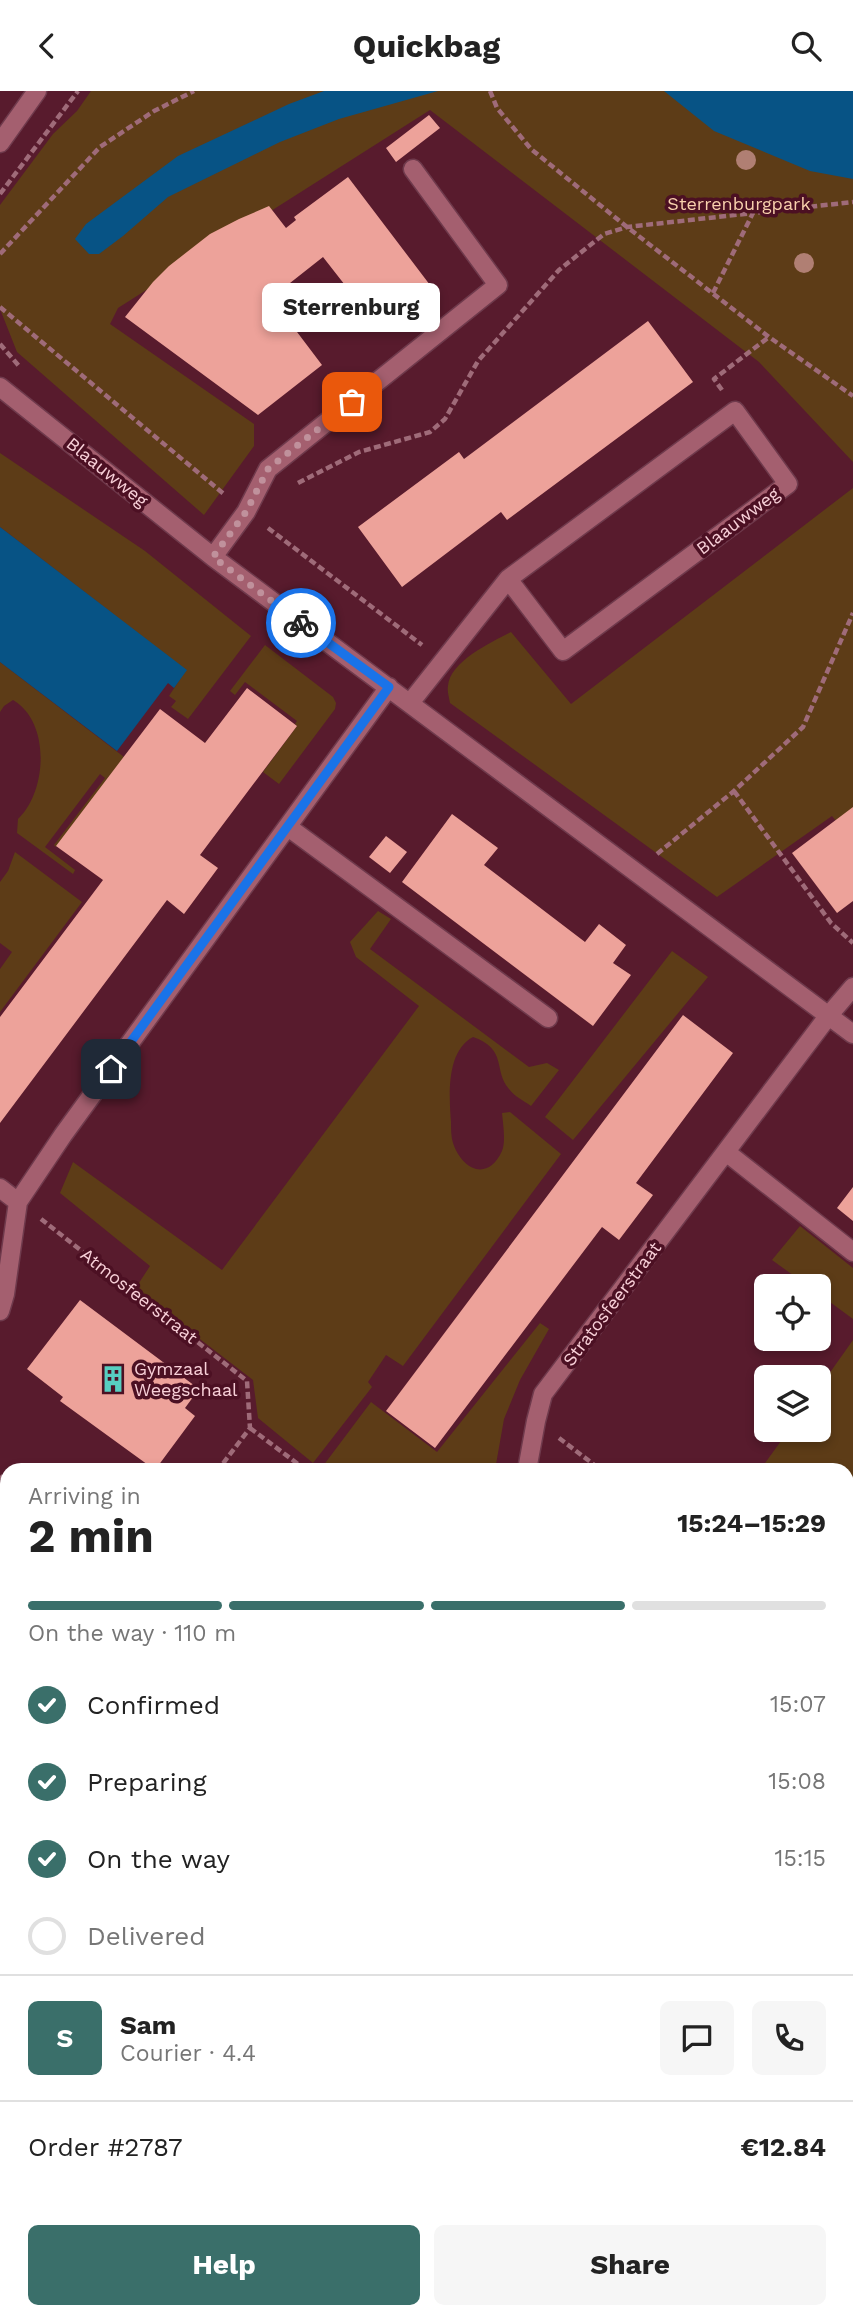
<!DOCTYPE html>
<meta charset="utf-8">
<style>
:root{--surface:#fff;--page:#f6f6f6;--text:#222;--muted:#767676;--line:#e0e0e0;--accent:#3a6f6a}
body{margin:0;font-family:"Work Sans",sans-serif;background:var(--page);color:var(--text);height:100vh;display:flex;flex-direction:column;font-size:26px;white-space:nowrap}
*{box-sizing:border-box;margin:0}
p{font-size:23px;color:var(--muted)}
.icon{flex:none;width:38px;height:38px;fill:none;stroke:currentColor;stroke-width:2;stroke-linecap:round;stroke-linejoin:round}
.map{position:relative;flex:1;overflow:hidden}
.drawer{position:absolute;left:0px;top:1372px;width:854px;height:856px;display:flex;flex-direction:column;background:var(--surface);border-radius:21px 21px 0 0;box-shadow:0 4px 10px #0003}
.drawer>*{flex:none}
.buttons{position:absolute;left:754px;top:1183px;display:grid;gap:14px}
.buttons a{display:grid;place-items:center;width:77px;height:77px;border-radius:10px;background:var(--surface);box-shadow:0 4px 10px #0003;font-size:35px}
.pin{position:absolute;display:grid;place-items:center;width:60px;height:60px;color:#fff;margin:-30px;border-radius:14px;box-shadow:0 4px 10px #0006}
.courier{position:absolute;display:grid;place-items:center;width:70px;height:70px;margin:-35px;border:5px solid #1a73e8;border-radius:50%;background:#fff;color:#222;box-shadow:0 2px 9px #0007}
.bubble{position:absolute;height:49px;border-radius:10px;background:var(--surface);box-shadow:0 4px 10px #0003;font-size:23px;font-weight:700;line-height:49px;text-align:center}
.overview em{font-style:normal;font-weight:700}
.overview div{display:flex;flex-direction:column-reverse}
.overview{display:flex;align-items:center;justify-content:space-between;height:119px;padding:0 28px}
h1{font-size:46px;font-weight:700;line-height:52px}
.bar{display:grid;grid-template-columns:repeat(4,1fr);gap:10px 7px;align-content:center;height:84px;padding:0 28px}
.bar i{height:9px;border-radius:5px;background:var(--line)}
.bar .current{background:var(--accent)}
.bar p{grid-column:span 4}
.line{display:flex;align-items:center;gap:18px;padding:0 28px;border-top:2px solid var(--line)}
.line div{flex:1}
.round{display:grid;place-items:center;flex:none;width:74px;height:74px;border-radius:10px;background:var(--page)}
ol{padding:0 28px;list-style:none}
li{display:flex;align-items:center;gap:21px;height:77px}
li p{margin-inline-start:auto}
li .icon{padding:7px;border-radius:50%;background:var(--accent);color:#fff;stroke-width:4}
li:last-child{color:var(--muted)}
li i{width:38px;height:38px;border:4px solid var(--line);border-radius:50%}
.primary-button{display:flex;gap:14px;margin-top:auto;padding:14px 28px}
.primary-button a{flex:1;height:80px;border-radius:10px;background:var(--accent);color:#fff;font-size:28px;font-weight:700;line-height:80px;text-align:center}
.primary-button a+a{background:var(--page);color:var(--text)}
header{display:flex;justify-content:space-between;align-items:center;height:91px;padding:0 28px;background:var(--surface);font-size:32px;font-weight:700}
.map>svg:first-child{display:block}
</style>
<header><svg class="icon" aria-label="back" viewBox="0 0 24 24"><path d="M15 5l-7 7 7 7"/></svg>Quickbag<svg class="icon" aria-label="search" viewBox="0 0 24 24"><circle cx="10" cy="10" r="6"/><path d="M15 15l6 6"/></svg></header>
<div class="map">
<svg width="853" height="2227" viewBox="0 0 853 2227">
<rect width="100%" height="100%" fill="#581b2d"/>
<path fill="#5d3c17" d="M 91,0 L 853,0 L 853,371 L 759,271 L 430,19 L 118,217 L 110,233 L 254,333 L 254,355 L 204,424 L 17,261 L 0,218 L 0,114 L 53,43 L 77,20 Z
M 0,362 L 145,460 L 251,545 L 188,628 L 171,616 L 176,610 L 169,605 L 186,579 L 0,436 Z
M 853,397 L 853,725 L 840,735 L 832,725 L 717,806 L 450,612 C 449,606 447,600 448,595 C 450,570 492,551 511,541 L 571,613 Z
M 265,554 L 333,606 L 336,612 L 335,618 L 279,693 L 263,681 L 297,635 L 295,633 L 297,630 L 245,591 L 235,604 L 230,600 Z
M 0,571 L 124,666 L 56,756 L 54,754 L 105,687 L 100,683 L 45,756 L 75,779 L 73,783 L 17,742 L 18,728 C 47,701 51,631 13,609 L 4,615 L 0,621 Z
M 15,761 L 82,811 L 0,921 L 0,878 L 12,861 L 0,852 L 0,791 L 8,780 Z
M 378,820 L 391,828 L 370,858 L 529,976 L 547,972 L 559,979 L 531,1015 C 524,1010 514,1005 509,998 C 493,980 508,958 473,946 C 446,960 449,1005 451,1031 C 451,1038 451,1046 453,1052 C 462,1079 488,1091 502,1060 C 506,1050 503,1033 502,1022 L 510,1021 L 561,1063 L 403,1275 L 386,1264 L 368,1291 L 372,1296 L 313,1372 L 258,1327 L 253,1289 L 135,1198 L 150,1175 L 60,1102 L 73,1071 L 222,1179 L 419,915 L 356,866 L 350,851 Z
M 672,860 L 708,886 L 573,1049 L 545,1026 Z
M 800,1135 L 853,1177 L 853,1228 L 819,1203 L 819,1195 L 808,1195 L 772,1169 Z
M 540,1232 L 549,1238 L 520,1289 L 504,1328 L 495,1379 L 320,1379 L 371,1311 L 437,1361 Z
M 853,1249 L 853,1535 L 847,1530 L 847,1379 L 760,1379 L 789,1339 L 819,1339 L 819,1297 Z"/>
<path fill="#075385" d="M 324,0 L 438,0 L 339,28 L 280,51 L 168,106 L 123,145 L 99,163 L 89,163 L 75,148 L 86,133 L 178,65 L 289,13 Z
M 664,0 L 853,0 L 853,88 L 810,80 L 714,40 Z
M 0,436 L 187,579 L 174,597 L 168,592 L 117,660 L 0,571 Z"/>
<path fill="#eda29a" d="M 429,24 L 440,37 L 396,71 L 386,57 Z
M 348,86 L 430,194 L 377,235 L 323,166 L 271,207 L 293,232 L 291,233 L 322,274 L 258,324 L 125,226 L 153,191 L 169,175 L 210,143 L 239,128 L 269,115 L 286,137 L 296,129 L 294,126 Z
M 648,230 L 693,291 L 507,429 L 501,421 L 402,496 L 358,436 L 459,361 L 464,368 Z
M 247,597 L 297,635 L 200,764 L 218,777 L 184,823 L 167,809 L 0,1032 L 0,926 L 103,789 L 56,755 L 160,618 L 205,652 Z
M 853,716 L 853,810 L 837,822 L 792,762 Z
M 452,723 L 498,757 L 484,774 L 585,851 L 599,833 L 626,854 L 613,872 L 631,884 L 593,935 L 402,791 Z
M 386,745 L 407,761 L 390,782 L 369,766 Z
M 683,924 L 733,962 L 636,1092 L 653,1104 L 619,1149 L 602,1136 L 435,1357 L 386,1320 Z
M 853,1096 L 853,1130 L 837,1117 Z
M 80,1209 L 199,1298 L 185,1317 L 195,1325 L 155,1379 L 60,1310 L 63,1306 L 27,1278 Z
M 7,1442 L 7,1488 L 0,1482 L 0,1451 Z
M 853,1602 L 853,1673 L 847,1668 L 847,1610 Z
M 7,1890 L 7,1965 L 0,1974 L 0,1899 Z
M 847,2103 L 853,2107 L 853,2156 L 847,2151 Z
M 0,2191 L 7,2196 L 7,2221 L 40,2221 L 48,2227 L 0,2227 Z
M 847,2204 L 853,2209 L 853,2224 L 847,2219 Z
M 239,2221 L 301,2221 L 296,2227 L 235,2227 Z
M 717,2221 L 779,2221 L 774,2227 L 713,2227 Z"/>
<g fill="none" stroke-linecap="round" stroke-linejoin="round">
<defs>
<path id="minor" d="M 0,52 L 37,0
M 0,296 L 213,466 L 853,943
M 735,320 L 788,393 L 563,560 L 508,488 Z
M 213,466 L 246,421 L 268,378 L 498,194 L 413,78
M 410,612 L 508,488
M 288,736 L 548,927
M 726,1061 L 853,1161
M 0,1097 L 18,1111
M 0,1220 L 5,1203 L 18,1111 L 63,1044 L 389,596
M 527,1379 L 536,1330 L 543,1303 L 829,924 L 853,896
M 0,1647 L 7,1652
M 847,1759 L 853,1764
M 0,1775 L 7,1780
M 847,1931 L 853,1921
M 458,2221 L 467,2227
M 637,2227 L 641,2221"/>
</defs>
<use href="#minor" stroke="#6f3a4c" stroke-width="21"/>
<path stroke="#9f6b79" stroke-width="4.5" stroke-dasharray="7 3.5" stroke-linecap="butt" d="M 490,0 L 497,17 L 531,58 L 627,136 L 769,246 L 853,305
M 0,103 L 78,0
M 0,163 L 100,56 L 154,20 L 194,0
M 713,202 L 753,122 L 853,111
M 0,216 L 225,404
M 0,253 L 19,275
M 722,299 L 714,288 L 769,246
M 298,392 L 359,361 L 430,341 L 445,328 L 478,270 L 559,179 L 604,143 L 627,136 L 753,122
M 268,437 L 422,554
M 734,700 L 831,832 L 853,852
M 657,763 L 734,700 L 803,636 L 853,522
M 41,1128 L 247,1290 L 250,1337 L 218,1379
M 250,1337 L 306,1379
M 559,1347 L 601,1379
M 0,1385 L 7,1390
M 0,2041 L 7,2031
M 847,2042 L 853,2047
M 0,2144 L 7,2150
M 92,2221 L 100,2227
M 160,2227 L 165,2221"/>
<use href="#minor" stroke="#a45f6f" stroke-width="18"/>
</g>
<g fill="#b07f73">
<circle cx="746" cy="69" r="10"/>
<circle cx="804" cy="172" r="10"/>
</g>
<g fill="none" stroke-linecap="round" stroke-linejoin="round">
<path stroke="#c0919c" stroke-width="7" stroke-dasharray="0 12.6" d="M 301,532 L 213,466 L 246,421 L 268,378 L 352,311"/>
<path stroke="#1a73e8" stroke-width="9" d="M 111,978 L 389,596 L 301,532"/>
</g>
<defs>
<symbol id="building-bare" viewBox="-9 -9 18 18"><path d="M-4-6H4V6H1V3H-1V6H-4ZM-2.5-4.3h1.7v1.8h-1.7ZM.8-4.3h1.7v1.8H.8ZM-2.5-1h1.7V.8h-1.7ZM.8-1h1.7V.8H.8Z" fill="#57cec1" stroke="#4c1023" stroke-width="2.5" paint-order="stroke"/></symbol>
</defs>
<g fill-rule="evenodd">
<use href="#building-bare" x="94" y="1269" width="38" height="38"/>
</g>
<g text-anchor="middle" stroke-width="7" stroke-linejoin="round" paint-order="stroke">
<g font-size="18" fill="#f8d1ad" stroke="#4c1023">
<text x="739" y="119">Sterrenburgpark</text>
</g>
<g font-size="18" fill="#f8d0d8" stroke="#4c1023">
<text transform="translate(107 381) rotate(39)" y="6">Blaauwweg</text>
<text transform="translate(738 430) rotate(-37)" y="6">Blaauwweg</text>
<text transform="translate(139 1205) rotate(38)" y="6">Atmosfeerstraat</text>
<text transform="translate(612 1213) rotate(-53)" y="6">Stratosfeerstraat</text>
</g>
<g font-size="18" fill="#f8d0d8" stroke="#4c1023" text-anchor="start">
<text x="134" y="1284">Gymzaal<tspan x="134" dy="21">Weegschaal</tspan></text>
</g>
</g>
</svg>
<div class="buttons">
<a><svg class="icon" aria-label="locate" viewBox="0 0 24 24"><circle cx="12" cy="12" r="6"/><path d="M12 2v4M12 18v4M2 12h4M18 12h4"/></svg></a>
<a><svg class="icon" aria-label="layers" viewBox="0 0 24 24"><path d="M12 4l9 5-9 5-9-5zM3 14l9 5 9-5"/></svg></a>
</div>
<div class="pin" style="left:352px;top:311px;background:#ea580c"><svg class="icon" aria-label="bag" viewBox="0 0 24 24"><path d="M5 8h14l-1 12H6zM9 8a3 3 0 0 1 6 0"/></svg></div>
<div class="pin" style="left:111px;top:978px;background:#1f2937"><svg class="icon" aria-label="home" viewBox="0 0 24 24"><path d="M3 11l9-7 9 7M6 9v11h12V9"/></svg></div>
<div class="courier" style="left:301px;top:532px"><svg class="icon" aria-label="bike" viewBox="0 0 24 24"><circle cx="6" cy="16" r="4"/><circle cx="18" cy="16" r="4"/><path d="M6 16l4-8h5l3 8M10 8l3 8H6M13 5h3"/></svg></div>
<div class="bubble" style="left:262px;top:192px;width:178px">Sterrenburg</div>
<section class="drawer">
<div class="overview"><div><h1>2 min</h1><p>Arriving in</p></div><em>15:24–15:29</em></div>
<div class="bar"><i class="current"></i><i class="current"></i><i class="current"></i><i></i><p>On the way · 110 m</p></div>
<ol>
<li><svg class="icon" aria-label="check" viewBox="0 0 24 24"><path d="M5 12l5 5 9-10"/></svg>Confirmed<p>15:07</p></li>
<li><svg class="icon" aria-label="check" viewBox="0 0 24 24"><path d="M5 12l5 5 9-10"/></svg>Preparing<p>15:08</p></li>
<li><svg class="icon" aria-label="check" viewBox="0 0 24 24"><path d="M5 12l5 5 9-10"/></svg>On the way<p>15:15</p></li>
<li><i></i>Delivered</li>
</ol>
<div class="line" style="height:126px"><b class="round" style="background:var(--accent);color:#fff">S</b><div><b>Sam</b><p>Courier · 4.4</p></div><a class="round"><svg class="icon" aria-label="chat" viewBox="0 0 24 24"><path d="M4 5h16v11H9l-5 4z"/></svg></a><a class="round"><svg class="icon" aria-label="phone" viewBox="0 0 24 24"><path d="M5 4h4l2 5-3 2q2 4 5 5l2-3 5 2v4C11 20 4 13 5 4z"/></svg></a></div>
<div class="line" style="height:91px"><div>Order #2787</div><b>€12.84</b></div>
<div class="primary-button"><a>Help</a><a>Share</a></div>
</section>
</div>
